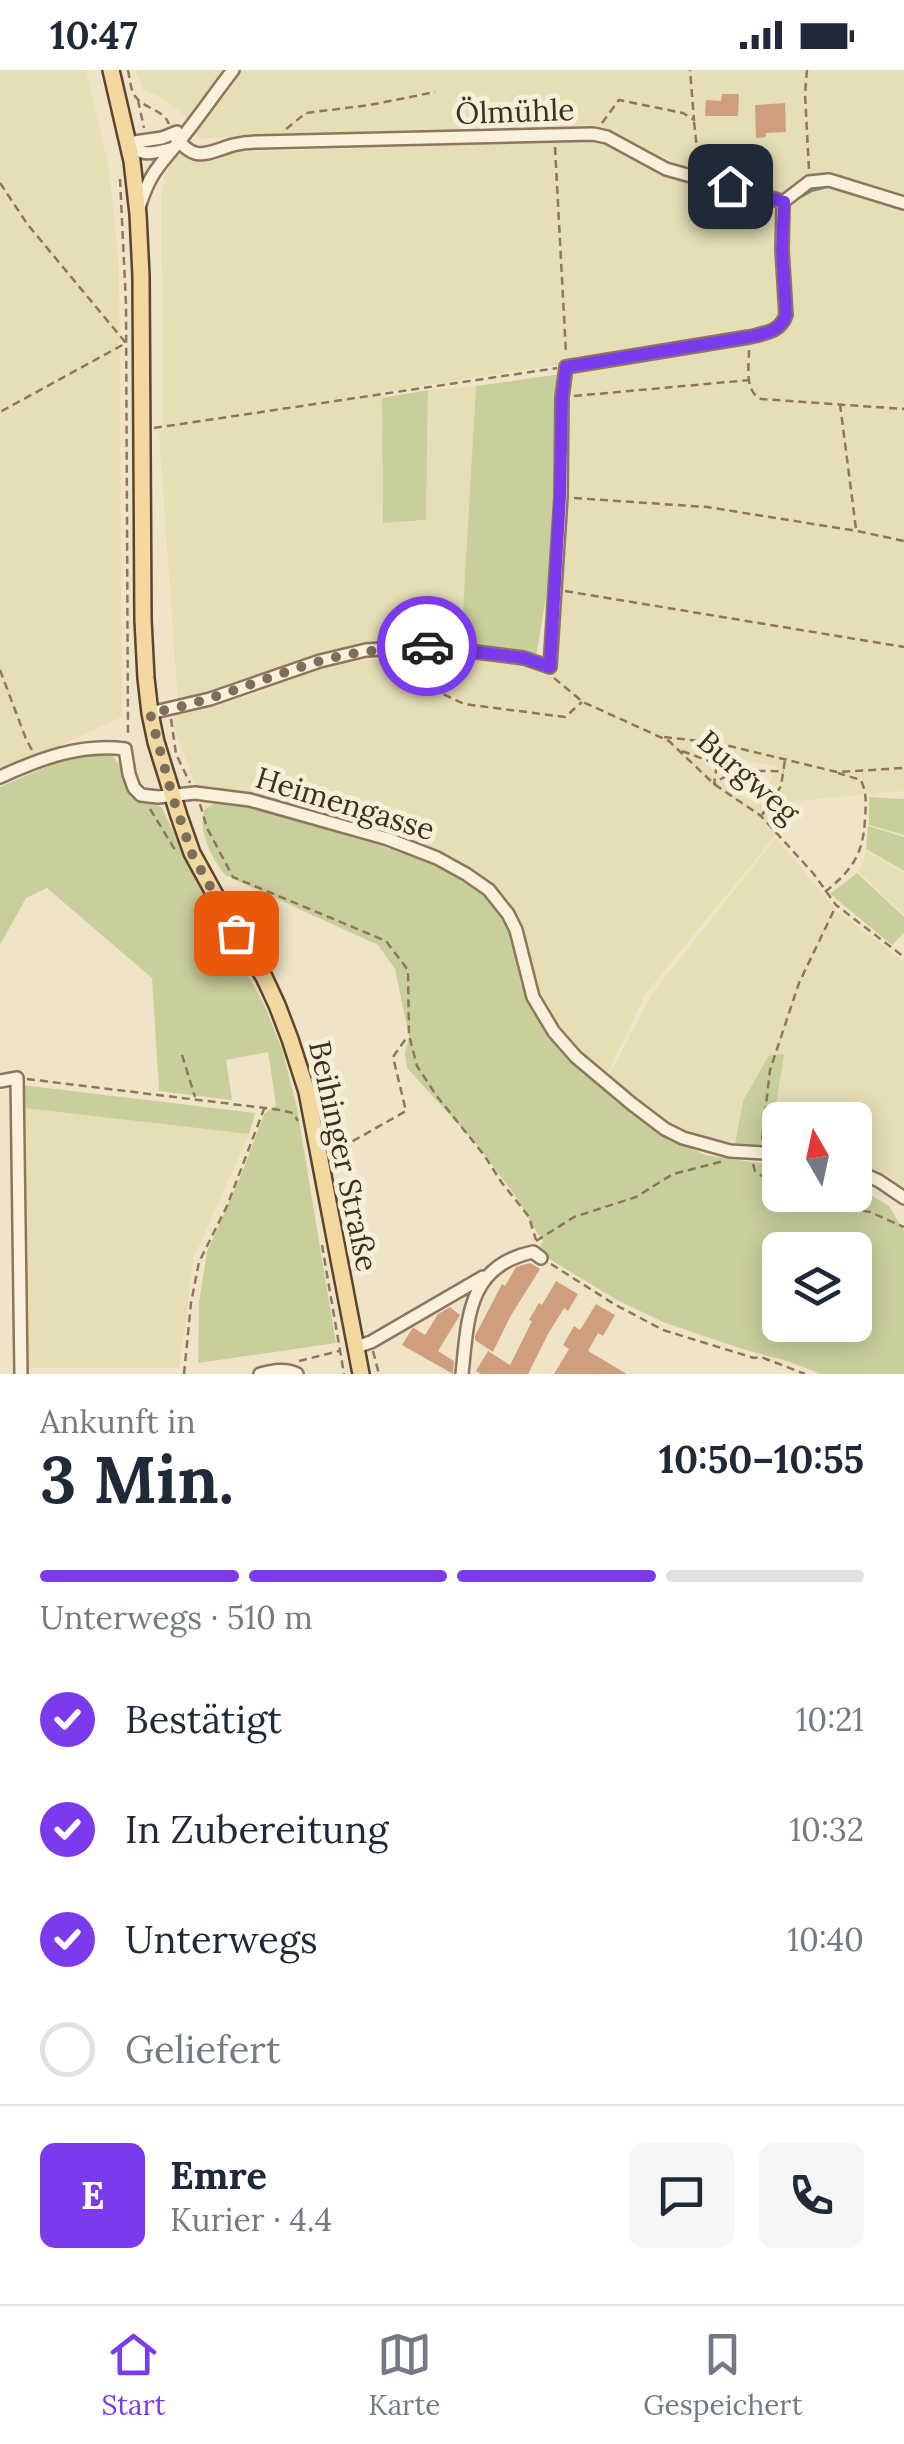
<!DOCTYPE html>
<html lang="de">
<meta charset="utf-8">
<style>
:root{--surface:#fff;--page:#f6f6f7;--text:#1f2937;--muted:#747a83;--line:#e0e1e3;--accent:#7c3aed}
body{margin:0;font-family:Lora,serif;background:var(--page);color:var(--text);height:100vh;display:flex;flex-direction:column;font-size:38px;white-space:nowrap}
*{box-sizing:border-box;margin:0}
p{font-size:32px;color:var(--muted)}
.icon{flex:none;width:55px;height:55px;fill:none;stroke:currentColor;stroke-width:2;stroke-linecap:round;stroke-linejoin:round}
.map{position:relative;height:1304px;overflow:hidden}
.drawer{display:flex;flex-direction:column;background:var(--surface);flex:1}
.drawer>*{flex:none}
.needle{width:65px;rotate:351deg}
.tools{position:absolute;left:762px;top:1032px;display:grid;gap:20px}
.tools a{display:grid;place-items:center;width:110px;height:110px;border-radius:15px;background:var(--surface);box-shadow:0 5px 25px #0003;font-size:50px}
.pin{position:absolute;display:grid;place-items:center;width:85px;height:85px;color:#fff;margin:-42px;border-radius:20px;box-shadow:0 5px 15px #0006}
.courier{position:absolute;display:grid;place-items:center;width:100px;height:100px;margin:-50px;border:8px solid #7c3aed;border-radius:50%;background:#fff;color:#222;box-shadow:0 2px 12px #0007}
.headline em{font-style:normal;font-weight:800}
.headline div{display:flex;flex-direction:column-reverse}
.headline{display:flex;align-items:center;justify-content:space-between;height:170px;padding:0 40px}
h1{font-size:65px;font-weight:800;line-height:75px}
.bar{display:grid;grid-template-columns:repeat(4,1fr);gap:15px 10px;align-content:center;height:120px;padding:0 40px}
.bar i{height:12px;border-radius:8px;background:var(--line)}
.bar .active{background:var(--accent)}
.bar p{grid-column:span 4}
.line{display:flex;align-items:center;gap:25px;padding:0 40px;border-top:2px solid var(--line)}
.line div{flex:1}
.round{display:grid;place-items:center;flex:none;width:105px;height:105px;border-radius:15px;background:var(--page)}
ol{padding:0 40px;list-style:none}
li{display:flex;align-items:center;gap:30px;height:110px}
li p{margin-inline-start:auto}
li .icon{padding:10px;border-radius:50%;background:var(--accent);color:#fff;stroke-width:4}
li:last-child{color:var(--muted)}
li i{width:55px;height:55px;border:5px solid var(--line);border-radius:50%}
.status{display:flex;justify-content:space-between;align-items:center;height:70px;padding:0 50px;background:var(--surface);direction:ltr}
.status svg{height:28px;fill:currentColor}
.menu{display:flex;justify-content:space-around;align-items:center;height:140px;border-top:2px solid var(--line);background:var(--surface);font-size:28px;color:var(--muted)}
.menu a{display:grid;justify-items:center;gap:5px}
.menu .active{color:var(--accent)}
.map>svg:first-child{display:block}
</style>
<div class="status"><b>10:47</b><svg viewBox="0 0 49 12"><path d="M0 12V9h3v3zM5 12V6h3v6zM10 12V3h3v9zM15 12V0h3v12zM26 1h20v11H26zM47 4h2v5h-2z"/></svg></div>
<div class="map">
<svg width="904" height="1304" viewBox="0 0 904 1304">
<rect width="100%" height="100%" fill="#f0e4c8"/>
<path fill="#e6deb5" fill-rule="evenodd" d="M 0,0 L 86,0 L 109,98 L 119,196 L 122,647 L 0,703 Z
M 135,0 L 904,0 L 904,721 L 796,731 L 779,761 L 646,923 L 602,1015 L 560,974 L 521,915 L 510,856 L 214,734 L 204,740 L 172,651 L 176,642 L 250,626 L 327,596 L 410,585 L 546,593 L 571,301 L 775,265 L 790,246 L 781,129 L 692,98 L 587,57 L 384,63 L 264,64 L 200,69 L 182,43 L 162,28 L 143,19 ZM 690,678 L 777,697 L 758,734 L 735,722 Z
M 595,68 L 659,98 L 778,134 L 783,245 L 773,258 L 749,265 L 382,322 L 383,453 L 426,451 L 428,320 L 476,316 L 461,575 L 432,567 L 359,577 L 328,585 L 178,633 L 159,364 L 163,359 L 161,124 L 171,92 L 177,85 L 548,71 Z
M 776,768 L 837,841 L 904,892 L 904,1120 L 889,1106 L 855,1094 L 855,1050 L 833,1050 L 833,1041 L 775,1035 L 783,985 L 743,1031 L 735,1073 L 682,1059 L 608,1007 L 652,924 Z
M 866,781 L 904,803 L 904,845 L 859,802 Z
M 24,1038 L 249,1064 L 194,1187 L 179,1298 L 25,1298 Z"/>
<path fill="#c9cf9b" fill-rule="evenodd" d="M 560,304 L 549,510 L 536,586 L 461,575 L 476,316 Z
M 428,320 L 426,450 L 383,453 L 382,328 Z
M 90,683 L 113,686 C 116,691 120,695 123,700 C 132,716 132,734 154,732 L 162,738 L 204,827 L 264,934 L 283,982 L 297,1038 L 336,1273 L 198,1293 L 199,1232 L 207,1182 L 242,1103 L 264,1044 L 276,1035 L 268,982 L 226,990 L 232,1030 L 159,1021 L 152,908 L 47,818 L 26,828 L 0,875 L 0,717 L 74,685 Z
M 869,727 L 904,729 L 904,765 L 869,755 Z
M 237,733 L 433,792 L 484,820 L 510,856 L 521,915 L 560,974 L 602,1015 L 633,1043 L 665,1066 L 705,1085 L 780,1096 L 780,1125 L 855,1125 L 855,1116 L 889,1136 L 904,1161 L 904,1304 L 821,1304 L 784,1290 L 739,1278 L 663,1252 L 617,1230 L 536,1181 L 543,1172 L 514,1124 L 478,1076 L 407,998 L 405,983 L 409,967 L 395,899 L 378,875 L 225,805 C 211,787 198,762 204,740 L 214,734 ZM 780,1180 L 855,1180 L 855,1255 L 780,1255 Z
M 868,756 L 904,767 L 904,801 L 866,779 Z
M 857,803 L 904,847 L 904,863 L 892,875 L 830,824 Z
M 784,984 L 776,1035 L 834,1041 L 833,1050 L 780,1050 L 780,1077 L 735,1073 L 743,1031 L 769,985 Z
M 22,1015 L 255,1043 L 249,1064 L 24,1038 Z"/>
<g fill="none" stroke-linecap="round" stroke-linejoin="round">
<path stroke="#6f938a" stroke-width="4" d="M 713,104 L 782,125
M 801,126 L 812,120 L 828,116"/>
</g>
<path fill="#cf9f7d" d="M 722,24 L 739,24 L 738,46 L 705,46 L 706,30 L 721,31 Z
M 785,33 L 786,62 L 766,63 L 766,67 L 756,68 L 755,35 Z
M 530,1193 L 540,1199 L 510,1247 L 493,1282 L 475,1270 L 475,1266 L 502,1214 L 505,1216 L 516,1197 Z
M 556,1211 L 578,1224 L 568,1241 L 564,1238 L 548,1264 L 528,1304 L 481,1304 L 476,1301 L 488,1281 L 510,1295 L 532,1251 L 529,1250 L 539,1233 L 542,1235 Z
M 596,1234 L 615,1245 L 603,1266 L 598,1263 L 588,1281 L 627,1304 L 554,1304 L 569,1279 L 563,1275 L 574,1256 L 580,1260 Z
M 450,1237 L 460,1245 L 438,1281 L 454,1291 L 453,1304 L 402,1275 L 412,1259 L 414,1258 L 425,1265 L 438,1244 Z"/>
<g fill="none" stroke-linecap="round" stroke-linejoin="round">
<defs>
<path id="minor" d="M 174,65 C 195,93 204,84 233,75 C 241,73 249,72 258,72 L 593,64 L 607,67 L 666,99 L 783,132
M 128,73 L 162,68 L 177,62
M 128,73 C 141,87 153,83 170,79
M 783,132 L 809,112 L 829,110 L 904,133
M 140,135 C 150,102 161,94 181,69 C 199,47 215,23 233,0
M 150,643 L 210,629 L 320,591 L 366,580 L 429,576 L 524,588 L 550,597 L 561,427 L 562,327 L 566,297 L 749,267 C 766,263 780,262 786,245 L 782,180 L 783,132
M 0,707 C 39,689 81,673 125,679 L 129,704 L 134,718 L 141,725 L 158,727 L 195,723 L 250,730 L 388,769 L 437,788 L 466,804 L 489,820 L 508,844 L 516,860 L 533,927 L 554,962 L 576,987 L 632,1034 L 665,1059 L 683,1068 L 730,1081 L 780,1084
M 0,1011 L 17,1008 L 21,1304
M 855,1100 L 879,1111 L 904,1128
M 356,1277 L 371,1272 L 483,1207
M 260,1304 C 273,1301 285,1298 297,1304
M 462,1304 C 468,1248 467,1196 533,1182 L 541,1188"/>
<path id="major" d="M 111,0 L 132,91 L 138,144 L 141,206 L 143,550 L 146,608 L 150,643 L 156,672 L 179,746 L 192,783 L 236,863 L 264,907 L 277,935 L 290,969 L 307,1022 L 361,1304"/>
</defs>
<use href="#minor" stroke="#8d765c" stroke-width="16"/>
<use href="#major" stroke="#5b4430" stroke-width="20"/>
<path stroke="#8d765c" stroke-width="2.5" stroke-dasharray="8 5" stroke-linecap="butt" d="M 128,0 C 130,9 130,19 135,26 C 145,40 162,38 169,54
M 807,0 L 805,24 L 809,100
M 138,30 L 144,58
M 694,52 L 697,79 L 695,93
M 602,53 L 619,30 L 683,43 L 694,50 L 690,0
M 286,59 L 306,43 L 370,35 L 435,22
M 555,77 L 566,284
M 120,109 L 126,234 L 128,666
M 0,113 L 28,155 L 126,273 L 0,342
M 749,280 C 749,297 744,321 761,329 L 904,339
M 574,326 L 750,310
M 840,334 L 856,459
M 154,358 L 557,298
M 574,428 L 707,437 L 857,461 L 904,471
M 565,521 L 904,577
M 431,588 L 433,601 L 443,624 L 464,634 L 565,647 L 582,632
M 0,600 L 26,669 L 33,682
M 554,608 L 583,632 L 669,671 L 714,714 L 761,746 L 813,803 L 836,835 L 904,887
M 171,649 L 176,684 L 190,713
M 664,667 L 717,673 L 837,702 L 904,698
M 682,681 L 717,694 L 714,714 C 733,697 760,702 784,701
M 200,734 L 207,758 L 233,807 L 386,871 L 408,900 L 409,965 L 417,996 L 436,1025 L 484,1085 L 502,1113 L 529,1147 L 536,1170
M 150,739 L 177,783
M 762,745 L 781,716 L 785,690
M 825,822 C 852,800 863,785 865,749 C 866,734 867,724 861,710 L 838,703
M 182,985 L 195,1027
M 27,1009 L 281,1040 L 293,1043 L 298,1051
M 762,1070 L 770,1000 L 799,913 L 836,836
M 330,1084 L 406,1041 L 393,987 L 407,967
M 753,1094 L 755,1101 L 780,1118
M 800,1125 L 835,1136 L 870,1142 L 904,1157
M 536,1171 L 574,1147 L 636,1127 L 673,1104 L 724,1091
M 322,1175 L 344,1304
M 551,1194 L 614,1234 L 663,1260 L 754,1288 L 761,1287 L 805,1304
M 373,1281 L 379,1304
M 299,1291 L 339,1281
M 184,1304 L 191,1233 L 199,1192 L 227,1136 L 264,1039"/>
<use href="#minor" stroke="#faf1dc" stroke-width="11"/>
<use href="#major" stroke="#f3d9a0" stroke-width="15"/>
</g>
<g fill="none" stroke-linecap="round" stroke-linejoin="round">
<path stroke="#7c6e5b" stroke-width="10" stroke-dasharray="0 18" d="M 236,863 L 192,784 L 172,725 L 150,643 C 209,633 263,608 320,591 C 355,581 390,579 427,576"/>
<path stroke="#7c3aed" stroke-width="12" d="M 427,576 L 524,588 L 550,597 L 560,426 L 562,327 L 566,297 L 749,267 C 766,263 780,262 786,245 L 782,180 L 784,132 L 730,116"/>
</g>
<g text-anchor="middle" stroke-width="10" stroke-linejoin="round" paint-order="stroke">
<g font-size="30" fill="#3d2e20" stroke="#f7eed8">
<text transform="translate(515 42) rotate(-2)" y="10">Ölmühle</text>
<text transform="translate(748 707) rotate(41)" y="10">Burgweg</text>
<text transform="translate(345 734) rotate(17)" y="10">Heimengasse</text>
<text transform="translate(343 1086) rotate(78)" y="10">Beihinger Straße</text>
</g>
</g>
</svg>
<div class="tools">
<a><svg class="needle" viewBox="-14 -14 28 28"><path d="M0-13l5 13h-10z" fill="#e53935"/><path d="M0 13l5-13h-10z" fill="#747a83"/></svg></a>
<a><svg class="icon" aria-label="layers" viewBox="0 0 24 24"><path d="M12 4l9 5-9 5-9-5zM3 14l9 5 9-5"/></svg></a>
</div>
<div class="pin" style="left:236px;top:863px;background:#ea580c"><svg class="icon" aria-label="bag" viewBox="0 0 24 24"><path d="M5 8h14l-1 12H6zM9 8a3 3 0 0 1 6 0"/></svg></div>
<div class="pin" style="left:730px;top:116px;background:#1f2937"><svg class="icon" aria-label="home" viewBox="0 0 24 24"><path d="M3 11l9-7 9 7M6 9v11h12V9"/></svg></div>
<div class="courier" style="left:427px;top:576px"><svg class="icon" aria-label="car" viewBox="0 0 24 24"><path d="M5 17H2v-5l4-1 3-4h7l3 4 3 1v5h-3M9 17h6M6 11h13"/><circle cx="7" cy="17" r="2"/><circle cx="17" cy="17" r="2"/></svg></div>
</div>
<section class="drawer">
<div class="headline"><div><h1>3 Min.</h1><p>Ankunft in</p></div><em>10:50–10:55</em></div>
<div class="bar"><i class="active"></i><i class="active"></i><i class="active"></i><i></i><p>Unterwegs · 510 m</p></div>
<ol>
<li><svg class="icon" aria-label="check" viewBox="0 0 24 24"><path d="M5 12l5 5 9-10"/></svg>Bestätigt<p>10:21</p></li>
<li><svg class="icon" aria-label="check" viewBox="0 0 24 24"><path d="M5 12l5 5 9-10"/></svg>In Zubereitung<p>10:32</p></li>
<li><svg class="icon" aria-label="check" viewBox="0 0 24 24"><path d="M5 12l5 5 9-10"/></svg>Unterwegs<p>10:40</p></li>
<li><i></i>Geliefert</li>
</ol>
<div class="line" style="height:180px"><b class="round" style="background:var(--accent);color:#fff">E</b><div><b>Emre</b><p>Kurier · 4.4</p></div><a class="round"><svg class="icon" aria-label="chat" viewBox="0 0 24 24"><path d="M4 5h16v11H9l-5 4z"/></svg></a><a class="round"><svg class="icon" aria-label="phone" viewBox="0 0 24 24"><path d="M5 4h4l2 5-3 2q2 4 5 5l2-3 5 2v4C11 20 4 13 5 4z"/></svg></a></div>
</section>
<nav class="menu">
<a class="active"><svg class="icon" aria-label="home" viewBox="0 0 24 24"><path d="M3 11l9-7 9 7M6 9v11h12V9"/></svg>Start</a>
<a><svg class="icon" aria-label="map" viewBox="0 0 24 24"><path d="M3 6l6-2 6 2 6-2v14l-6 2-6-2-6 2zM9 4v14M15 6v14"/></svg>Karte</a>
<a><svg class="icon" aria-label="saved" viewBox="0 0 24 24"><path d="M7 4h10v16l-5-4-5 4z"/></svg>Gespeichert</a>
</nav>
